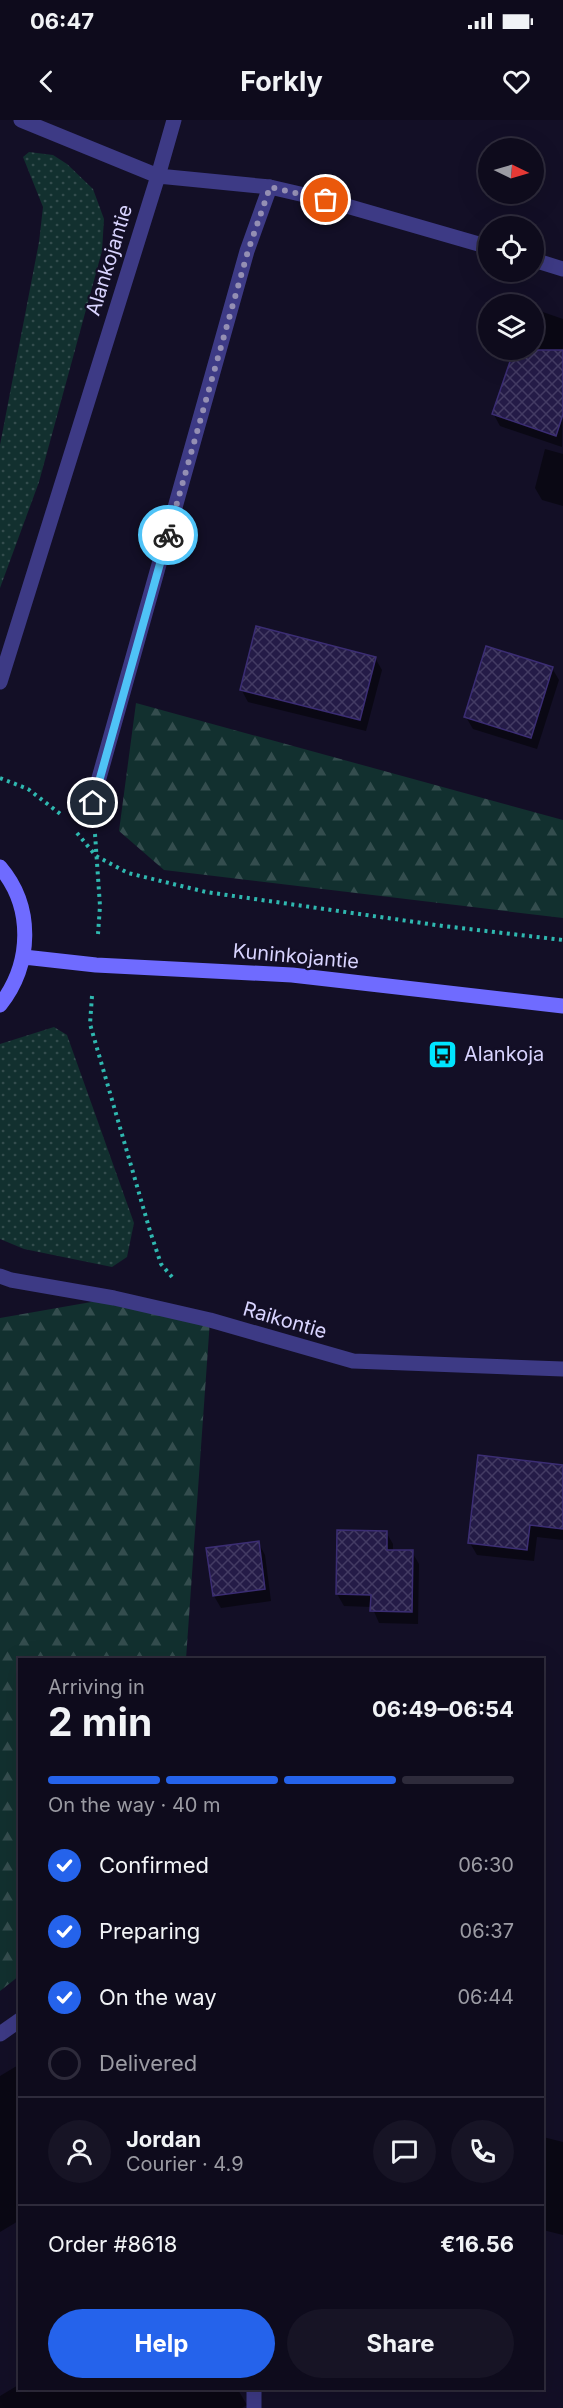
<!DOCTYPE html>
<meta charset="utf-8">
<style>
:root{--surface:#0e0b1c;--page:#171425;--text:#f1f3f6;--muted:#9b9ba3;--line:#2e2b3b;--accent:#2563eb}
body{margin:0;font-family:Inter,sans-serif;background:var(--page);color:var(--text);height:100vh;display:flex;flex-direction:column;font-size:22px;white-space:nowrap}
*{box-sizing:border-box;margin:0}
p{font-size:20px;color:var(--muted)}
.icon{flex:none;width:33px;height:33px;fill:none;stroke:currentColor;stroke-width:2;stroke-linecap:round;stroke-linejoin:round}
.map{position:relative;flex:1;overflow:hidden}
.panel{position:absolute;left:18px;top:1538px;width:526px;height:732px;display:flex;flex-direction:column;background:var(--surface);border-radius:0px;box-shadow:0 6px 24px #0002,0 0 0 2px var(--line)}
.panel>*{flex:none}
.needle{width:39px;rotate:95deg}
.buttons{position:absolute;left:478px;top:18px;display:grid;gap:12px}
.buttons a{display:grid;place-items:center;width:66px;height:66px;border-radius:50%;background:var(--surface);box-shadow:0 6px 24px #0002,0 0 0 2px var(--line);font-size:30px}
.pin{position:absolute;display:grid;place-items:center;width:51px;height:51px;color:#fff;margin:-26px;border:3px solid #fff;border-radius:50%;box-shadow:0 2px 6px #0007}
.courier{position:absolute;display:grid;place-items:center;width:60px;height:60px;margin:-30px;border:4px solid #4fc3f7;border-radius:50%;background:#fff;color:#222;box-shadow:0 2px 8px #0007}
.overview em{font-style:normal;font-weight:700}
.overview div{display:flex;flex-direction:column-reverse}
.overview{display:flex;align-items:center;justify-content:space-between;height:102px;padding:0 30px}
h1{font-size:39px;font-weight:700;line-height:45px}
.bar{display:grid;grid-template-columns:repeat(4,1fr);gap:9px 6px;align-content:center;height:72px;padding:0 30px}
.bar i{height:8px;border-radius:4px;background:var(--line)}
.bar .active{background:var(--accent)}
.bar p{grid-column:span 4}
.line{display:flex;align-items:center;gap:15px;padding:0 30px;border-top:2px solid var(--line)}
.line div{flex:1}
.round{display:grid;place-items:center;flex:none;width:63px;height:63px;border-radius:32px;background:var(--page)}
ol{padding:0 30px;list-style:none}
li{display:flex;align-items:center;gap:18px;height:66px}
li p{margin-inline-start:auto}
li .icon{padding:6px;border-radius:50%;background:var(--accent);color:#fff;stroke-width:4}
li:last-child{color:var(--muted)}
li i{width:33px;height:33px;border:3px solid var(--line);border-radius:50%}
.cta{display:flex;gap:12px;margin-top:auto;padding:12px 30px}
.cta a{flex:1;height:69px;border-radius:36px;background:var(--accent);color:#fff;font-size:24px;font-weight:700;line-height:69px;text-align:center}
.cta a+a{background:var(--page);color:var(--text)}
.status{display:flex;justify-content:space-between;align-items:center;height:42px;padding:0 30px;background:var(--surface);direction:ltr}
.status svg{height:16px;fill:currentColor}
header{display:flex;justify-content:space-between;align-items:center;height:78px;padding:0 30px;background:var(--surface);font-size:27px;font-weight:700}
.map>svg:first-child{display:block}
</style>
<div class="status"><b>06:47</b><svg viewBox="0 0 49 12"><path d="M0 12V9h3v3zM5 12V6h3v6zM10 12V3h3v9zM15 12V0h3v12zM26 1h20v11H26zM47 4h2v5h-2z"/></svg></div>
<header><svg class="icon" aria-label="back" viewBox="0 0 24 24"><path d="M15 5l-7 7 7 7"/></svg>Forkly<svg class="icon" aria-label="heart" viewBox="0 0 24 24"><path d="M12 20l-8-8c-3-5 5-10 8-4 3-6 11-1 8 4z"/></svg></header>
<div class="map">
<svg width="563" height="2288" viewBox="0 0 563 2288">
<defs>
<pattern id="grass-dots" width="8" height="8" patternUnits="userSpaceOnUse" patternTransform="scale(1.5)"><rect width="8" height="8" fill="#12302f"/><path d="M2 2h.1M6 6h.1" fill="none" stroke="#344d4e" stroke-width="1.8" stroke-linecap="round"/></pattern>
<pattern id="forest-firs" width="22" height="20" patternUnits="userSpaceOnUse" patternTransform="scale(1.5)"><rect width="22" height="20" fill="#12302f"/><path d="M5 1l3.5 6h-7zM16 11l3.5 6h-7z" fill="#344d4e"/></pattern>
<pattern id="building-cross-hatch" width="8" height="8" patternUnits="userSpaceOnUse" patternTransform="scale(1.5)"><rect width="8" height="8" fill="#241b47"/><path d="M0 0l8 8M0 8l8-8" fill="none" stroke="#433b63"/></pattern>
</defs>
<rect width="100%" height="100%" fill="#130f26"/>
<path fill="url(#grass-dots)" d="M 29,32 L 53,35 L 67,44 L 93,69 L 104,99 L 102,131 L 39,362 L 0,468 L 0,325 L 39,122 L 43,87 L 23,37 Z
M 54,907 L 67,915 L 134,1103 L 127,1137 L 112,1147 L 24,1129 L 0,1119 L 0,924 Z"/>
<path fill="url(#forest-firs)" d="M 136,583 L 563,700 L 563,798 L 164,750 L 119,711 Z
M 114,1178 L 210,1200 L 186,1539 L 20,1539 L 19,1856 L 0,1871 L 0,1198 Z"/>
<path fill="#0007" d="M 534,189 L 563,199 L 562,327 L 500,306 L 493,293 L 516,230 L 534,230 Z
M 545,329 L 563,334 L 563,386 L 542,380 L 535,368 Z
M 375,538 L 382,550 L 366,611 L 248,582 L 241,569 Z
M 552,548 L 559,560 L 537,629 L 473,609 L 466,597 Z
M 563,1346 L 563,1420 L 537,1417 L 534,1441 L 477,1435 L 470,1423 Z
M 386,1412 L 393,1424 L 393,1432 L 412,1432 L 419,1444 L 418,1504 L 379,1503 L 372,1487 L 344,1486 L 337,1474 Z
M 258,1422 L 265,1435 L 271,1481 L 221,1488 L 214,1476 L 208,1429 Z
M 20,1944 L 20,2100 L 0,2112 L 0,1956 Z
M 543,2017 L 563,2022 L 563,2115 L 543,2110 Z
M 20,2264 L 20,2268 L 237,2268 L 247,2285 L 242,2288 L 0,2288 L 0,2276 Z"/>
<path fill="url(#building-cross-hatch)" stroke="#3b2d73" stroke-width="1.5" d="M 514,230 L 563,230 L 563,294 L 556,316 L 492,294 Z
M 256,506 L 376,537 L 360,600 L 240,570 Z
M 486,526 L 553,547 L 531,618 L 464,597 Z
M 478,1335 L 563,1345 L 563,1409 L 530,1405 L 527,1430 L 468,1423 Z
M 337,1410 L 387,1411 L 387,1430 L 413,1430 L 412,1492 L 370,1491 L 371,1475 L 336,1474 Z
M 259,1421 L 265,1469 L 213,1476 L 206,1428 Z"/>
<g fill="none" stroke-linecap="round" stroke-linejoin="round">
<path stroke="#2fb8b0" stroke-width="4" stroke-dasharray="3 4.5" stroke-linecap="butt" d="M 0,658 L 28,669 L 63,696
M 77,713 L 96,736 L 128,753 L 206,772 L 443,806 L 563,820
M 95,714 L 100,786 L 98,814
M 92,876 L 90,904 L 150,1111 L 161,1144 L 172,1157"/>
<path stroke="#3d3a85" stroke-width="15" d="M 92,683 L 247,131 L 270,67
M 0,1914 L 20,1900
M 254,2288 L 254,2268"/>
<path stroke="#3d3a85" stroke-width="15" d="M 21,0 L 158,56 L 174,0
M 534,140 L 563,149
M 0,562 L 158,56 L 270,67 L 326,80 L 489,127
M 0,1156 L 11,1160 L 114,1178 L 210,1200 L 353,1241 L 563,1249"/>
<path stroke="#6f6bff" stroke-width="15" d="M 0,747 C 34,787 32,844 0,885
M 24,837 L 96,845 L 292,855 L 563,886"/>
</g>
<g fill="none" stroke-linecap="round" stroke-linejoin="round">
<path stroke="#948fb3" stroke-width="6" stroke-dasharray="0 10.8" d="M 168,415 L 248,131 L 270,67 L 326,80"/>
<path stroke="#4fc3f7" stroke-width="8" d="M 93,683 L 168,415"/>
</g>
<defs>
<symbol id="bus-square" viewBox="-11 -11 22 22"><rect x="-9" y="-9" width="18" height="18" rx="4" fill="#00e5ff" stroke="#130f26"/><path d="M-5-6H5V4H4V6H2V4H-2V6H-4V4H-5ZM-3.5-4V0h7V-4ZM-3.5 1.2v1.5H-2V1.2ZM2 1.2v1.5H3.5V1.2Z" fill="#111"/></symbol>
</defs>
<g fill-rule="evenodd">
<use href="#bus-square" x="426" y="918" width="33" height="33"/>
</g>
<g text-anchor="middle" stroke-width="4.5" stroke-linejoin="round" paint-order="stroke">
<g font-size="20" fill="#d9d4ff" stroke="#130f26">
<text transform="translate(109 140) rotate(-73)" y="7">Alankojantie</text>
<text transform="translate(296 836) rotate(5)" y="7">Kuninkojantie</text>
<text transform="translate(285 1200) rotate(16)" y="7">Raikontie</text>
</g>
<g font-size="20" fill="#d9d4ff" stroke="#130f26" text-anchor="start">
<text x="464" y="941">Alankoja</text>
</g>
</g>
</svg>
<div class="buttons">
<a><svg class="needle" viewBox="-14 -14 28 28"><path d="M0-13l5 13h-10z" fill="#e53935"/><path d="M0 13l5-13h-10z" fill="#9b9ba3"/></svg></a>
<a><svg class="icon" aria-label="locate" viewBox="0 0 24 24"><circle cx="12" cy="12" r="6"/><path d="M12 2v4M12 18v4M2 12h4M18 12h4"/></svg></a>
<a><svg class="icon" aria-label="layers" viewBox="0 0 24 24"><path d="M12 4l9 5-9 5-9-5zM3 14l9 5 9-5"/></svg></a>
</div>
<div class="pin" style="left:326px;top:80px;background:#ea580c"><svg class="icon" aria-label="bag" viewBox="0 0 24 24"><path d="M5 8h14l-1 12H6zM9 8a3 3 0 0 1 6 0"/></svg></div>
<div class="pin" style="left:93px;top:683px;background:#1f2937"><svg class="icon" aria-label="home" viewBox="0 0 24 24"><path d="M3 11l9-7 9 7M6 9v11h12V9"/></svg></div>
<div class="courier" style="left:168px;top:415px"><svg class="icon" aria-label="bike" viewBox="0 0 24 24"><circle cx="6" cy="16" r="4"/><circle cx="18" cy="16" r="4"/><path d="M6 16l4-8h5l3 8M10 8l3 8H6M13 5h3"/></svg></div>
<section class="panel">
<div class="overview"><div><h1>2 min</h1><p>Arriving in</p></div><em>06:49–06:54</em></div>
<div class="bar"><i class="active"></i><i class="active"></i><i class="active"></i><i></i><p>On the way · 40 m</p></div>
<ol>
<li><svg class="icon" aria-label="check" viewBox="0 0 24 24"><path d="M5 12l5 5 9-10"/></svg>Confirmed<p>06:30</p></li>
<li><svg class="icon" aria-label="check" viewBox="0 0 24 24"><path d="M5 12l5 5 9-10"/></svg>Preparing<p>06:37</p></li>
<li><svg class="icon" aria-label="check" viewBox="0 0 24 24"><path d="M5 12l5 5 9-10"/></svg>On the way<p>06:44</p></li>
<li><i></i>Delivered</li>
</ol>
<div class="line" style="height:108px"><a class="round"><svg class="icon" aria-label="person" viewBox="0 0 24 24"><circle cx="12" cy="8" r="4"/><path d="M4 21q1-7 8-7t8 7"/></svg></a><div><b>Jordan</b><p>Courier · 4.9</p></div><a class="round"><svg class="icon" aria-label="chat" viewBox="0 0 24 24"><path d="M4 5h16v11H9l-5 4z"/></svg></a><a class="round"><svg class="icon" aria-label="phone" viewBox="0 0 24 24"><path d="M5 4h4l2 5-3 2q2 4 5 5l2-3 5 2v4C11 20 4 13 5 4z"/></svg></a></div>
<div class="line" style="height:78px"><div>Order #8618</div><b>€16.56</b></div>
<div class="cta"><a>Help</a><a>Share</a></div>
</section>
</div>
